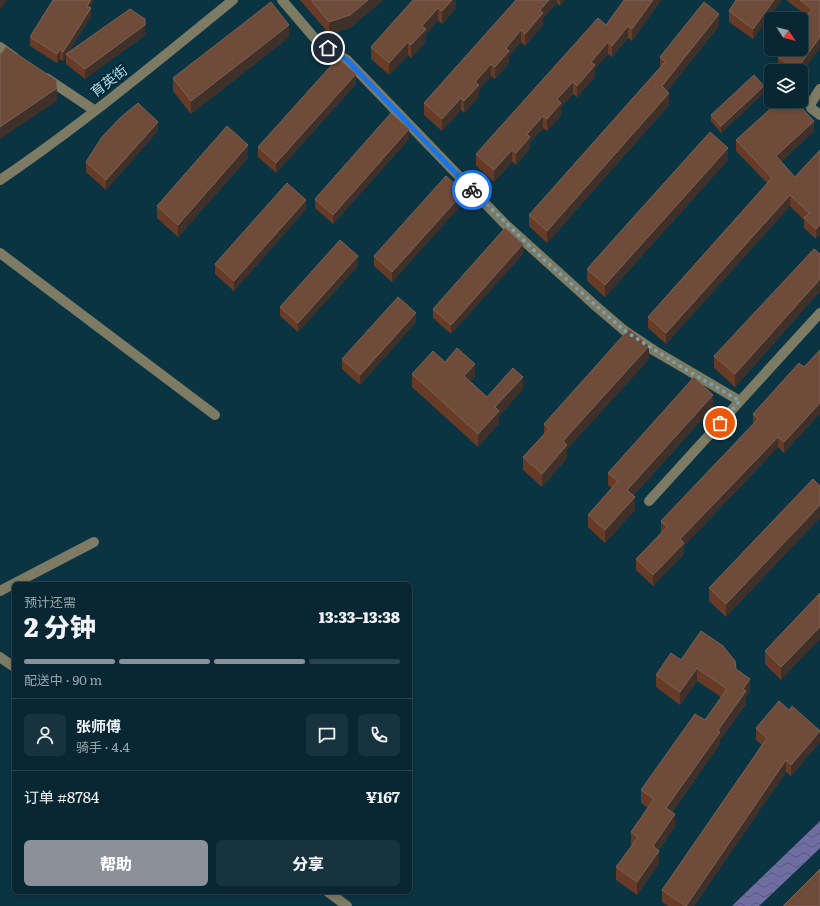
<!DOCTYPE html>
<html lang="zh">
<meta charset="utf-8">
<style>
:root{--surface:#082732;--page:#16333e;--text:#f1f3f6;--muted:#98a5ac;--line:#29444d;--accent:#8c9099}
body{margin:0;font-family:Literata,"Noto Sans SC",serif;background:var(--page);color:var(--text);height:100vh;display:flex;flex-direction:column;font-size:15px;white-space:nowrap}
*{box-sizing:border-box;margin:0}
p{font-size:13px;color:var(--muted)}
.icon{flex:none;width:22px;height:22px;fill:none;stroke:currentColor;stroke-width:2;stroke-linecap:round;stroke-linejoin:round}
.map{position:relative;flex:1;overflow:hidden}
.side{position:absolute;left:12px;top:582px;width:400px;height:312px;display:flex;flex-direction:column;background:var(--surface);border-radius:6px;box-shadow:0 2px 6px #0003,0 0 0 1px var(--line)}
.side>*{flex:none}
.needle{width:26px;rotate:126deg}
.fabs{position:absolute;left:764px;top:12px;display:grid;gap:8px}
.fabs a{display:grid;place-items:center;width:44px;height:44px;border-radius:6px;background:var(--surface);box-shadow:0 2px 6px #0003,0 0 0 1px var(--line);font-size:20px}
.pin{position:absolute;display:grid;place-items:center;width:34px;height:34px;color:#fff;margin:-17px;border:2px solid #fff;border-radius:50%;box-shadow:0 1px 4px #0007}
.courier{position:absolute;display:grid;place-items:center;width:40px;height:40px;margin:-20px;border:3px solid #1a73e8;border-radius:50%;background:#fff;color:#222;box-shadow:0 1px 5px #0007}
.head em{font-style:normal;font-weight:800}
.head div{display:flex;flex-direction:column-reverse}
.head{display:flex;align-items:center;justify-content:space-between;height:68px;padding:0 12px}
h1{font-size:26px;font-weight:800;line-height:30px}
.bar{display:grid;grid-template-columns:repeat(4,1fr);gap:6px 4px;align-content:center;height:48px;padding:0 12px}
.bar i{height:5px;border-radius:3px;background:var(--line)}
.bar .active{background:var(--accent)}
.bar p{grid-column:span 4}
.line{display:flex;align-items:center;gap:10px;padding:0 12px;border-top:1px solid var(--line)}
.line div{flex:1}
.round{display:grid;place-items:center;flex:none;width:42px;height:42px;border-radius:6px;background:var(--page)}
.action{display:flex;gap:8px;margin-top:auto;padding:8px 12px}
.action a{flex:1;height:46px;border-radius:6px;background:var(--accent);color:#fff;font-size:16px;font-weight:800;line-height:46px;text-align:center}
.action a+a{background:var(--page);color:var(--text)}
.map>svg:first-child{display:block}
</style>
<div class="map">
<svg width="820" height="906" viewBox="0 0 820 906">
<defs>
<pattern id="water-waves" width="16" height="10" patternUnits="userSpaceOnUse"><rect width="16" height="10" fill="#6f6da1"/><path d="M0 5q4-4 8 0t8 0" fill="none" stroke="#585b7c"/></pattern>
</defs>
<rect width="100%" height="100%" fill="#0b3443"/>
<path fill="url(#water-waves)" d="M 820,821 L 820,848 L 816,852 L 759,906 L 732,906 Z"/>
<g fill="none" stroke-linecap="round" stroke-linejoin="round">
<path stroke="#7d7b63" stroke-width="10" d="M 282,0 L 317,41 L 347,60 L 504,223 L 598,308 L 625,331 L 655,351 L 740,401
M 0,47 L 14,57
M 46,78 L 94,110
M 820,89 L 811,103 L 811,108 L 820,115
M 0,180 C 81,125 157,62 233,0
M 0,253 L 215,415
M 649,501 L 820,313
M 0,591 L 94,542
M 0,657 L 14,667
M 328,892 L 347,906"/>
</g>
<path fill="#673b25" d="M 53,0 L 94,0 L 90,6 L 91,17 L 68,52 L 145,35 L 85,79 L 66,64 L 66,56 L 63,61 L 60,59 L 57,63 L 30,46 L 30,37 Z
M 300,0 L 383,0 L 350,28 L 329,34 Z
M 413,0 L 456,0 L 456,8 L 442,24 L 438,20 L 426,34 L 426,42 L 411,58 L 408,55 L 389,75 L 371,59 L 371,47 Z
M 516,0 L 565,0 L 560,6 L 557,3 L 543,18 L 543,25 L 525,46 L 521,42 L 509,56 L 509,63 L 495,79 L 491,76 L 479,90 L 479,97 L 464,113 L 461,110 L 442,131 L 424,115 L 424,103 Z
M 661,0 L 632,41 L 628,38 L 612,57 L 608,54 L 595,69 L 595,77 L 577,97 L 573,94 L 561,107 L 561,115 L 547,131 L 543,128 L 530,142 L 530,149 L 516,165 L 512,162 L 494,182 L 476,166 L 476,154 L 606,25 Z
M 782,0 L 753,39 L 729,22 L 729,11 Z
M 786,0 L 820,0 L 820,47 L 801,74 L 801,71 L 783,71 L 778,67 L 778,57 L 807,16 Z
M 719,26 L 667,91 L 669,105 L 547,243 L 529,226 L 529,215 L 660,68 L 660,57 Z
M 289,37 L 191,114 L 173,91 L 173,78 Z
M 356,84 L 276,173 L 258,157 L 258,147 Z
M 764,93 L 721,133 L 711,121 L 711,115 Z
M 158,131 L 106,190 L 86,172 L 86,162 Z
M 814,131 L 781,162 L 795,177 L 820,150 L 816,239 L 804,228 L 804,220 L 790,206 L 666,344 L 648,328 L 648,317 L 767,183 L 736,151 L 736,140 Z
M 409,139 L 333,224 L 315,208 L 315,199 Z
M 248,158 L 178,237 L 157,218 L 157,206 Z
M 728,160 L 605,297 L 587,281 L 587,269 Z
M 464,202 L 392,282 L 374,266 L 374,256 Z
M 306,209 L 234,291 L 215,274 L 215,264 Z
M 523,254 L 451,334 L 433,318 L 433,309 Z
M 820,254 L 820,291 L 735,387 L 714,368 L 714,356 Z
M 358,266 L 298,332 L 280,316 L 280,307 Z
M 416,322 L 360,385 L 342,369 L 342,359 Z
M 820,350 L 820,413 L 784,453 L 778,447 L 684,546 L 684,554 L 653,586 L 636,570 L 636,559 L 661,533 L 661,521 L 753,425 L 753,414 L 804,367 Z
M 649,359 L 567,449 L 567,458 L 542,487 L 523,470 L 523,457 L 544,434 L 544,424 Z
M 445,362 L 475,376 L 470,381 L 487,397 L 523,389 L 499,416 L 499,423 L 478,447 L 412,387 L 412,374 Z
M 713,407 L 633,496 L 635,510 L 605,543 L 588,527 L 588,515 L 612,488 L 608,485 L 608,473 Z
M 813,479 L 726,617 L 709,601 L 709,588 Z
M 820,593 L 781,680 L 765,664 L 765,651 Z
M 681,660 L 736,669 L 750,691 L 746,697 L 746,704 L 720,740 L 720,744 L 672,812 L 675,826 L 659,850 L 659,863 L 637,895 L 616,880 L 616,867 L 632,845 L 631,845 L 631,832 L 648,808 L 641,803 L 641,790 L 705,720 L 721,697 L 697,681 L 680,705 L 656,687 L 656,675 Z
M 789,710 L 820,730 L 820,742 L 791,776 L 786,772 L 694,906 L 668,906 L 662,902 L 662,890 L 762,745 L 756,740 L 756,728 Z"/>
<path fill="#3f3129" d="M 0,0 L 7,0 L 0,10 Z
M 88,0 L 94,0 L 90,6 L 91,17 L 67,55 L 66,54 L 66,56 L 63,61 L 63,52 L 87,6 Z
M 368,0 L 383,0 L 350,28 L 329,34 L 329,22 Z
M 452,0 L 456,0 L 456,8 L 442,24 L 442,11 Z
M 549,0 L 557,0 L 557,3 L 543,18 L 543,25 L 525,46 L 525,34 L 540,10 Z
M 560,0 L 565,0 L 560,6 Z
M 653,0 L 661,0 L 632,41 L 632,29 Z
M 774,0 L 782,0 L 753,39 L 753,29 Z
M 438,8 L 438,20 L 426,34 L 426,42 L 411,58 L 411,45 L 422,26 Z
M 719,14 L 719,26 L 662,98 L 662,86 Z
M 145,25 L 145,35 L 85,79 L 85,69 Z
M 289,25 L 289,37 L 191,114 L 191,101 Z
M 628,26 L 628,38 L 612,57 L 612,46 Z
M 521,30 L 521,42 L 509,56 L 509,63 L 495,79 L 495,67 L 506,48 Z
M 820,37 L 820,47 L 801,74 L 801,71 L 796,71 L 796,70 Z
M 408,42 L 408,55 L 389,75 L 389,63 Z
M 608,42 L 608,54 L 595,69 L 595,77 L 577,97 L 577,86 L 591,62 Z
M 60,49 L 60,59 L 57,63 L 57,54 Z
M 491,64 L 491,76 L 479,90 L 479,97 L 464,113 L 464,101 L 475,82 Z
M 356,74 L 356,84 L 276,173 L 276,163 Z
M 573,82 L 573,94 L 561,107 L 561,115 L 547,131 L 547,119 L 557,99 Z
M 764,86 L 764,93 L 721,133 L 721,126 Z
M 57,88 L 57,101 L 0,139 L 0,127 Z
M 669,93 L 669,105 L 547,243 L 547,231 Z
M 461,98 L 461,110 L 442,131 L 442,119 Z
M 543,116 L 543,128 L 530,142 L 530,149 L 516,165 L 516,153 L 527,134 Z
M 814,121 L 814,131 L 776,167 L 776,156 Z
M 158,122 L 158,131 L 106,190 L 106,180 Z
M 409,129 L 409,139 L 333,224 L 333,215 Z
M 248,145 L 248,158 L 178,237 L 178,225 Z
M 728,148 L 728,160 L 605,297 L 605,285 Z
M 512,150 L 512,162 L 494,182 L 494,170 Z
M 464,192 L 464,202 L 392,282 L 392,272 Z
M 790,195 L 790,206 L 666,344 L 666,333 Z
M 306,200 L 306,209 L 234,291 L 234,281 Z
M 820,225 L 820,235 L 816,239 L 816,229 Z
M 523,244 L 523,254 L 451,334 L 451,325 Z
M 358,256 L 358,266 L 298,332 L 298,323 Z
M 820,279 L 820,291 L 735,387 L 735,374 Z
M 416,313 L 416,322 L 360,385 L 360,375 Z
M 649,346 L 649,359 L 567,449 L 567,458 L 542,487 L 542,474 L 563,441 Z
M 475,364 L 475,376 L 464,388 L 464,376 Z
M 523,377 L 523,389 L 499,416 L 499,423 L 478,447 L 478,434 L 495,407 Z
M 713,395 L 713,407 L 627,502 L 627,490 Z
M 820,403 L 820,413 L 784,453 L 784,442 Z
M 778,437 L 778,447 L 684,546 L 684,554 L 653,586 L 653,575 L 680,539 Z
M 635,497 L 635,510 L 605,543 L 605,530 Z
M 820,505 L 820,518 L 726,617 L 726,604 Z
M 820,627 L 820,639 L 781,680 L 781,667 Z
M 697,668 L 697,681 L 680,705 L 680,692 Z
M 750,679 L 750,691 L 746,697 L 746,704 L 720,740 L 720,744 L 666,820 L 666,808 L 718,730 L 743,689 Z
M 820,731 L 820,742 L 791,776 L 791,765 Z
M 786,760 L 786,772 L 694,906 L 686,906 Z
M 675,814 L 675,826 L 653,858 L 653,846 Z
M 659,851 L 659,863 L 637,895 L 637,882 Z"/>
<path fill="#6f4c3a" stroke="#7a6255" d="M 53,0 L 90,0 L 90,1 L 87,6 L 91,8 L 63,52 L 60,49 L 57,54 L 30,37 Z
M 311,0 L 368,0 L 350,15 L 329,22 Z
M 413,0 L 452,0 L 442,11 L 438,8 L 422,26 L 426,29 L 411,45 L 408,42 L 389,63 L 371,47 Z
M 516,0 L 549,0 L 540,10 L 543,13 L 525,34 L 521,30 L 506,48 L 509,51 L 495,67 L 491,64 L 475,82 L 479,85 L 464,101 L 461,98 L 442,119 L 424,103 Z
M 624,0 L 653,0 L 632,29 L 628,26 L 612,46 L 608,42 L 591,62 L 595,65 L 577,86 L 573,82 L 557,99 L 561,103 L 547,119 L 543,116 L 527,134 L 530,137 L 516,153 L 512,150 L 494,170 L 476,154 L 598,18 L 606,25 Z
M 736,0 L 774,0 L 753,29 L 729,11 Z
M 800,0 L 820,0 L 820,37 L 796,70 L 778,57 L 783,49 L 801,49 L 801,24 L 812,9 Z
M 271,2 L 289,25 L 191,101 L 173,78 Z
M 704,2 L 719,14 L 662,86 L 669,93 L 547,231 L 529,215 L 665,62 L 660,57 Z
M 130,9 L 145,19 L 145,25 L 85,69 L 66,54 Z
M 6,47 L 56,80 L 57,88 L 0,127 L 0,55 Z
M 338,58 L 356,74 L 276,163 L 258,147 Z
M 754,75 L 764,86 L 721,126 L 711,115 Z
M 779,101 L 795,101 L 814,121 L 776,156 L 795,177 L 820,150 L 820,225 L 816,229 L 804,218 L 809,213 L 790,195 L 666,333 L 648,317 L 772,178 L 736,140 Z
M 138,103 L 158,122 L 106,180 L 86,162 L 102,137 L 120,118 Z
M 391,113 L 409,129 L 333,215 L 315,199 Z
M 227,126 L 248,145 L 178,225 L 157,206 Z
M 710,132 L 728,148 L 605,285 L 587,269 Z
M 446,176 L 464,192 L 392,272 L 374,256 Z
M 287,183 L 306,200 L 234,281 L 215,264 Z
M 505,228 L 523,244 L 451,325 L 433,309 Z
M 340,240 L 358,256 L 298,323 L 280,307 Z
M 814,249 L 820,254 L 820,279 L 735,374 L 714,356 Z
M 398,297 L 416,313 L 360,375 L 342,359 Z
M 629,329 L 649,346 L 563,441 L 567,445 L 542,474 L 523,457 L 549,429 L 544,424 Z
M 457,348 L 475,364 L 464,376 L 487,397 L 513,368 L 523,377 L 495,407 L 499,411 L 478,434 L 412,374 L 433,351 L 445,362 Z
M 820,350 L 820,403 L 784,442 L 778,437 L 680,539 L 684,543 L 653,575 L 636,559 L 667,527 L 661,521 L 758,419 L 753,414 L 799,363 L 804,367 Z
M 694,377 L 713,395 L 627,490 L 635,497 L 605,530 L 588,515 L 618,481 L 608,473 Z
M 813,479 L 820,486 L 820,505 L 726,604 L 709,588 Z
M 820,593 L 820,627 L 781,667 L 765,651 Z
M 701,631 L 723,646 L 735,661 L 736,669 L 750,679 L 743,689 L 746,691 L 718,730 L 720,732 L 666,808 L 675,814 L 653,846 L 659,851 L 637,882 L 616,867 L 638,837 L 631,832 L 654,799 L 641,790 L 695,714 L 705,720 L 727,689 L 697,668 L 680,692 L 656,675 L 671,653 L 681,660 Z
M 779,701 L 789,710 L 792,706 L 820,731 L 791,765 L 786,760 L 686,906 L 662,890 L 767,738 L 756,728 Z
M 820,869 L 820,906 L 783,906 Z"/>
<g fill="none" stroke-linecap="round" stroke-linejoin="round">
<path stroke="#7a9fad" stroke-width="4" stroke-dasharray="0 7.2" d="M 472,190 L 541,257 L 625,331 L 683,368 L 740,401 L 720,423"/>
<path stroke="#1a73e8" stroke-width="5" d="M 328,48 L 347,60 L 472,190"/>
</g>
<g text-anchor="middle" stroke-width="4" stroke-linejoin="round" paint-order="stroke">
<g font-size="14" fill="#b5d8e6" stroke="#002a38">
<text transform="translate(109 81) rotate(-38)" y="5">育英街</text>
</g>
</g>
</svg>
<div class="fabs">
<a><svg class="needle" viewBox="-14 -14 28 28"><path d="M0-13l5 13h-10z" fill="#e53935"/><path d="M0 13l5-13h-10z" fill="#98a5ac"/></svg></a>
<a><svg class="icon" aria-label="layers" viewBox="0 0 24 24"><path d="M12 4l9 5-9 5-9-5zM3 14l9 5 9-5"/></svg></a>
</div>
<div class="pin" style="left:720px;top:423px;background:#ea580c"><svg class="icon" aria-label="bag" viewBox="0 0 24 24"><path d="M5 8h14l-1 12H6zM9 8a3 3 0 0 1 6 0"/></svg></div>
<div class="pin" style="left:328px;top:48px;background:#1f2937"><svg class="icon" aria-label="home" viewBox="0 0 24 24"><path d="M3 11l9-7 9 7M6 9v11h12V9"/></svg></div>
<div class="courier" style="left:472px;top:190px"><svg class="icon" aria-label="bike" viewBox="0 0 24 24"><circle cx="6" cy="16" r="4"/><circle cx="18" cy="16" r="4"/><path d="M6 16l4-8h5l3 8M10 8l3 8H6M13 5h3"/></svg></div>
<section class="side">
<div class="head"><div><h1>2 分钟</h1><p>预计还需</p></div><em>13:33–13:38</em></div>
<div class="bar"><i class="active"></i><i class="active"></i><i class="active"></i><i></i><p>配送中 · 90 m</p></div>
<div class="line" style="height:72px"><a class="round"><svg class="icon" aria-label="person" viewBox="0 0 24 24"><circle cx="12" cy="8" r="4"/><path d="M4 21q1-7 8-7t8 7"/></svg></a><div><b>张师傅</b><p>骑手 · 4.4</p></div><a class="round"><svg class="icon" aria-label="chat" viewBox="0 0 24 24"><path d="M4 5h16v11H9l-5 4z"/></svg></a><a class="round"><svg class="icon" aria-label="phone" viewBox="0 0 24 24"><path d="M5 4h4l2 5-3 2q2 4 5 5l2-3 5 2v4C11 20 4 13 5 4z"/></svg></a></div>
<div class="line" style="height:52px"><div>订单 #8784</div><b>¥167</b></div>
<div class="action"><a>帮助</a><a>分享</a></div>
</section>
</div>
